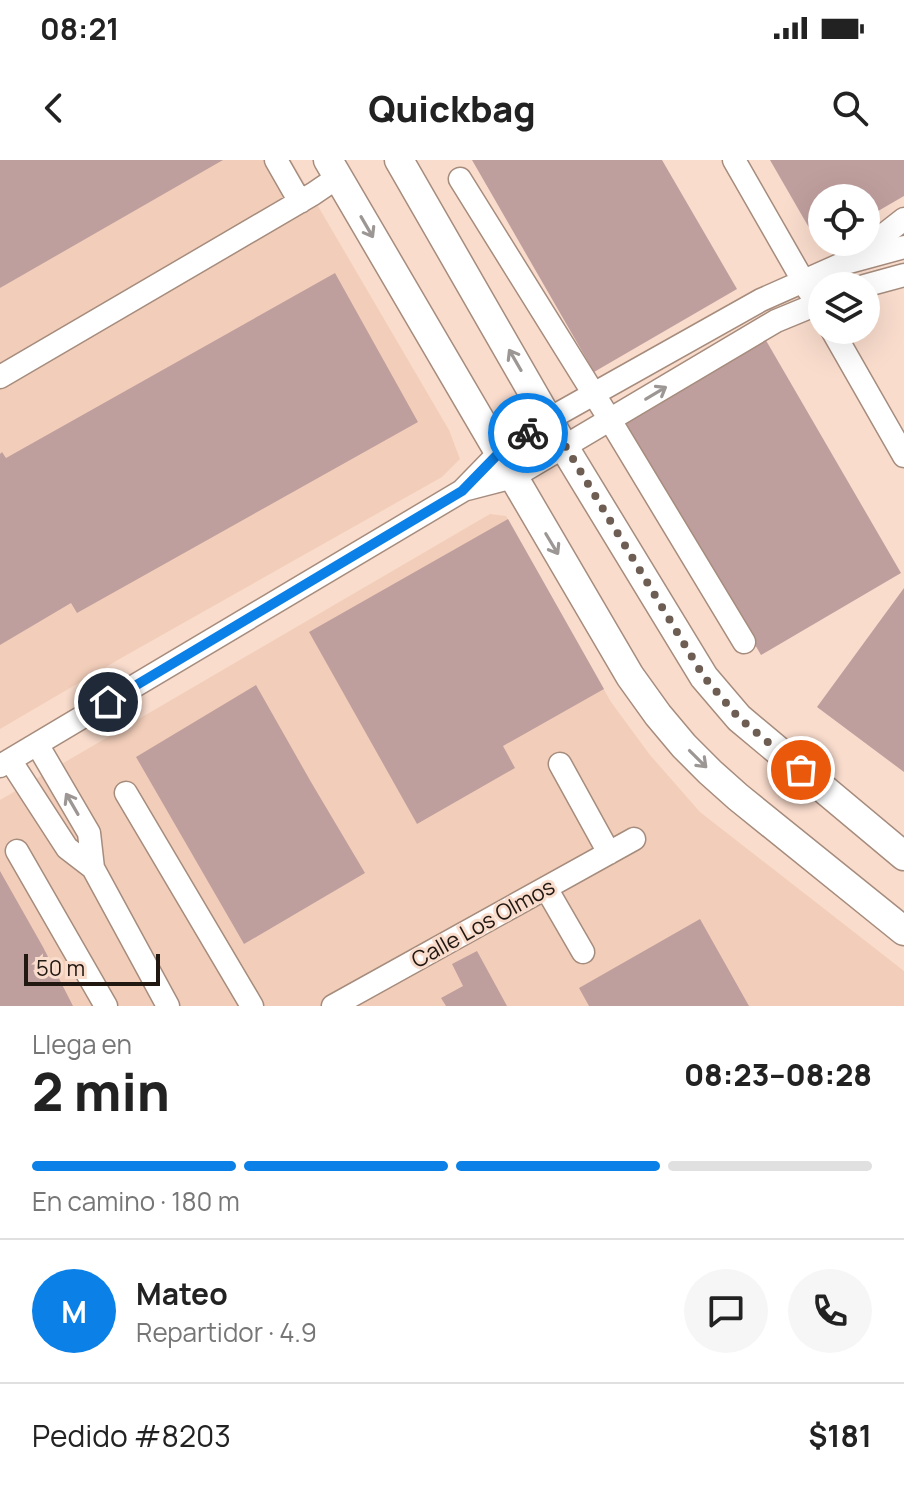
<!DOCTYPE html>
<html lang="es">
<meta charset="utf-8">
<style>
:root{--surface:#fff;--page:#f6f6f6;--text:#222;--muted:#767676;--line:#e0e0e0;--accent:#0b80e7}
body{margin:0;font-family:Manrope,sans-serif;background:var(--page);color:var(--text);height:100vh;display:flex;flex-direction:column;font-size:30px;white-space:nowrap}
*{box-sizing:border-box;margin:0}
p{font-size:26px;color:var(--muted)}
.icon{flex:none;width:44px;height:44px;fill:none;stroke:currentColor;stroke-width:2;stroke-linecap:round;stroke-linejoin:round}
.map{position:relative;height:846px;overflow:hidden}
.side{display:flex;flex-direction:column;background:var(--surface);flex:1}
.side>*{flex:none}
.buttons{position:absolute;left:808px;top:24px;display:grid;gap:16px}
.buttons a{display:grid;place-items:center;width:72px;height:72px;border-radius:50%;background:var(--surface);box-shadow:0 8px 32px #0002;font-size:40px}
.scale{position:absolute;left:24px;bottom:20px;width:136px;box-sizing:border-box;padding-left:8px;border:4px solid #221812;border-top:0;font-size:22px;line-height:28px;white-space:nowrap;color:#221812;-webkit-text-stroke:6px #f9dccc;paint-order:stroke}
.pin{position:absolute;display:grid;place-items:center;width:68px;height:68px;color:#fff;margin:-34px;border:4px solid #fff;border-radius:50%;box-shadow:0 2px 8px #0007}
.courier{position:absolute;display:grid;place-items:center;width:80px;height:80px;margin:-40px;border:6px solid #0b80e7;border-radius:50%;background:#fff;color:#222;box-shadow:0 2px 10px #0007}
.headline em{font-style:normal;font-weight:800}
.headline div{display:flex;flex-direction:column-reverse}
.headline{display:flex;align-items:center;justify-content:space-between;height:136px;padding:0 32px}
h1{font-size:52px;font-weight:800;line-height:60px}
.bar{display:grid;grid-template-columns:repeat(4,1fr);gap:12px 8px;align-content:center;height:96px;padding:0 32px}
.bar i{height:10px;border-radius:6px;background:var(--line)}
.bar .current{background:var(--accent)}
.bar p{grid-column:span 4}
.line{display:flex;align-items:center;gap:20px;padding:0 32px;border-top:2px solid var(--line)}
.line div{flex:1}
.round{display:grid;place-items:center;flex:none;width:84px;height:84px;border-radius:42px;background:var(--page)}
.status{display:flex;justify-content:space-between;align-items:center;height:56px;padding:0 40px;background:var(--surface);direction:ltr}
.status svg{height:22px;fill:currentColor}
header{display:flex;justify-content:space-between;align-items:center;height:104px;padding:0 32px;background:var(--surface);font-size:36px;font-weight:800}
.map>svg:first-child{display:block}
</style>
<div class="status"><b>08:21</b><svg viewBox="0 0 49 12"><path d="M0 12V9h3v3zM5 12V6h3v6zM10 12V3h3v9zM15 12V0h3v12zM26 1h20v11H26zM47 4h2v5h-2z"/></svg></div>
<header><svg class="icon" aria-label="back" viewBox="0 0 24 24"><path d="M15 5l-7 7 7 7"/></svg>Quickbag<svg class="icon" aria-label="search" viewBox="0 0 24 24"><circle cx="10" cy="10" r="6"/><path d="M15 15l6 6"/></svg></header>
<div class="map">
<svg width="904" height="846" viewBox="0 0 904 846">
<rect width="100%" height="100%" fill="#f9dccc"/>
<path fill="#f2ceba" d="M 0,0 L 291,0 L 449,270 L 460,299 L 442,317 L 123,497 L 0,569 Z
M 490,354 L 506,356 L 611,542 L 650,595 L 700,652 L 904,811 L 904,846 L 0,846 L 0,640 Z"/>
<path fill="#bf9f9e" d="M 0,0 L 223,0 L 0,128 Z
M 472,0 L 662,0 L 737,129 L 594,212 Z
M 770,0 L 904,0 L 904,36 L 866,58 L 866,38 L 822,38 L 822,83 L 819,85 Z
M 335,113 L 418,262 L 77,453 L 71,443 L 0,485 L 0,294 L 2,292 L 6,298 Z
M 764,177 L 901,413 L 761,495 L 624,260 Z
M 508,359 L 604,529 L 503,586 L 515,608 L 417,664 L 309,472 Z
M 904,428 L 904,612 L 817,547 Z
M 256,525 L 311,622 L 365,713 L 244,784 L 136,597 Z
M 0,711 L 43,787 L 73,846 L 0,846 Z
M 700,759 L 749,846 L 589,846 L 579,828 Z
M 477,791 L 507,846 L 446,846 L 441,838 L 463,826 L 452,804 Z"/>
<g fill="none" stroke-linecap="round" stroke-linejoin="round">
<defs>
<path id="minor" d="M 276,0 L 300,42
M 734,0 L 809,131
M 460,19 L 610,260 L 744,482
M 864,98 L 881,77 L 904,59
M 864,126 L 904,115
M 832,170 L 904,296
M 0,217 L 313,34 L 338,17
M 463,330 L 513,317 L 776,161 L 822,142
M 37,584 L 89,673 L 93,708 L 168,846
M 10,600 L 67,688 L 93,708
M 560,604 L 609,693
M 0,606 L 462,331 L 499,293 L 549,259 L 761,140 L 842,104 L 904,87
M 126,633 L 252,846
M 17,691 L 106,846
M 546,728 L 583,792
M 333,846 L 634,679"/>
<path id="major" d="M 328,0 L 630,516 L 658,555 L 684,586 L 710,612 L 738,637 L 904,771
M 399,0 L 564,287 L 704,517 L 739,558 L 904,696"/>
</defs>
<use href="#minor" stroke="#a68c7d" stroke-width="25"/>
<use href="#major" stroke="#a68c7d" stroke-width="31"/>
<use href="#minor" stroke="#fff" stroke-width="22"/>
<use href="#major" stroke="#fff" stroke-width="28"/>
</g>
<defs><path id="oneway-shaft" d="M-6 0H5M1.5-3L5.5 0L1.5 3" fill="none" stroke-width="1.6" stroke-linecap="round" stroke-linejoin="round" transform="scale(2)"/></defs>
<g stroke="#9c9794">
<use href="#oneway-shaft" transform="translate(367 67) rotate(60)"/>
<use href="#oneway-shaft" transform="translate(515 200) rotate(-120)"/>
<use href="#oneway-shaft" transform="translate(656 233) rotate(-31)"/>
<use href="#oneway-shaft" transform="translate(552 384) rotate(59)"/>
<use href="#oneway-shaft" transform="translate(698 599) rotate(45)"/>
<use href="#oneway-shaft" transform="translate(72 644) rotate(-120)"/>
</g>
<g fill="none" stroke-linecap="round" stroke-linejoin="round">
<path stroke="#6d5d53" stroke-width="8" stroke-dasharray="0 14.4" d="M 528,273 L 549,259 L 704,517 L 739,558 L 801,610"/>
<path stroke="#0b80e7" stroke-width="10" d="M 108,542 L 462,331 L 499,293 L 528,273"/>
</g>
<g text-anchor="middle" stroke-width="6" stroke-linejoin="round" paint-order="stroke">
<g font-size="22" fill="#221812" stroke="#f9dccc">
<text transform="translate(483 763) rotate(-29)" y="8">Calle Los Olmos</text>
</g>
</g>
</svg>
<div class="buttons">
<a><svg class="icon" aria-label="locate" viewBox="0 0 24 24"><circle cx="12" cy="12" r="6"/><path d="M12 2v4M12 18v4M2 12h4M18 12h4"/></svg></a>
<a><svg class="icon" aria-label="layers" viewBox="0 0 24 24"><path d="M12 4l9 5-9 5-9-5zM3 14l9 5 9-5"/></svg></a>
</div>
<div class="scale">50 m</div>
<div class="pin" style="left:801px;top:610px;background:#ea580c"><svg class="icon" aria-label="bag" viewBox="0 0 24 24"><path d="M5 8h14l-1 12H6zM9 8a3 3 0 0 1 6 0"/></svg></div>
<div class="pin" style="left:108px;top:542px;background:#1f2937"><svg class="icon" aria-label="home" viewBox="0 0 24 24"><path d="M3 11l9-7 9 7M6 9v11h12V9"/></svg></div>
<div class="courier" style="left:528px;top:273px"><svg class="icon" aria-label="bike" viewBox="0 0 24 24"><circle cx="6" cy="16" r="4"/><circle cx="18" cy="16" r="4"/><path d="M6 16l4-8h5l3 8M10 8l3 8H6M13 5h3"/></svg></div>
</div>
<section class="side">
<div class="headline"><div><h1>2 min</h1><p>Llega en</p></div><em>08:23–08:28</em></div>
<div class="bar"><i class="current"></i><i class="current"></i><i class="current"></i><i></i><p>En camino · 180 m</p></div>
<div class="line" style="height:144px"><b class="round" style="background:var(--accent);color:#fff">M</b><div><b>Mateo</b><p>Repartidor · 4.9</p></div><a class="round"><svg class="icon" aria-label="chat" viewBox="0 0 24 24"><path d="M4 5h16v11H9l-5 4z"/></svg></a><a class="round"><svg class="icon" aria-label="phone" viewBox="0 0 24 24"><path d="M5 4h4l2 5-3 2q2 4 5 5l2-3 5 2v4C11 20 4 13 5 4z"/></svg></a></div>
<div class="line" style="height:104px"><div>Pedido #8203</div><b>$181</b></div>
</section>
